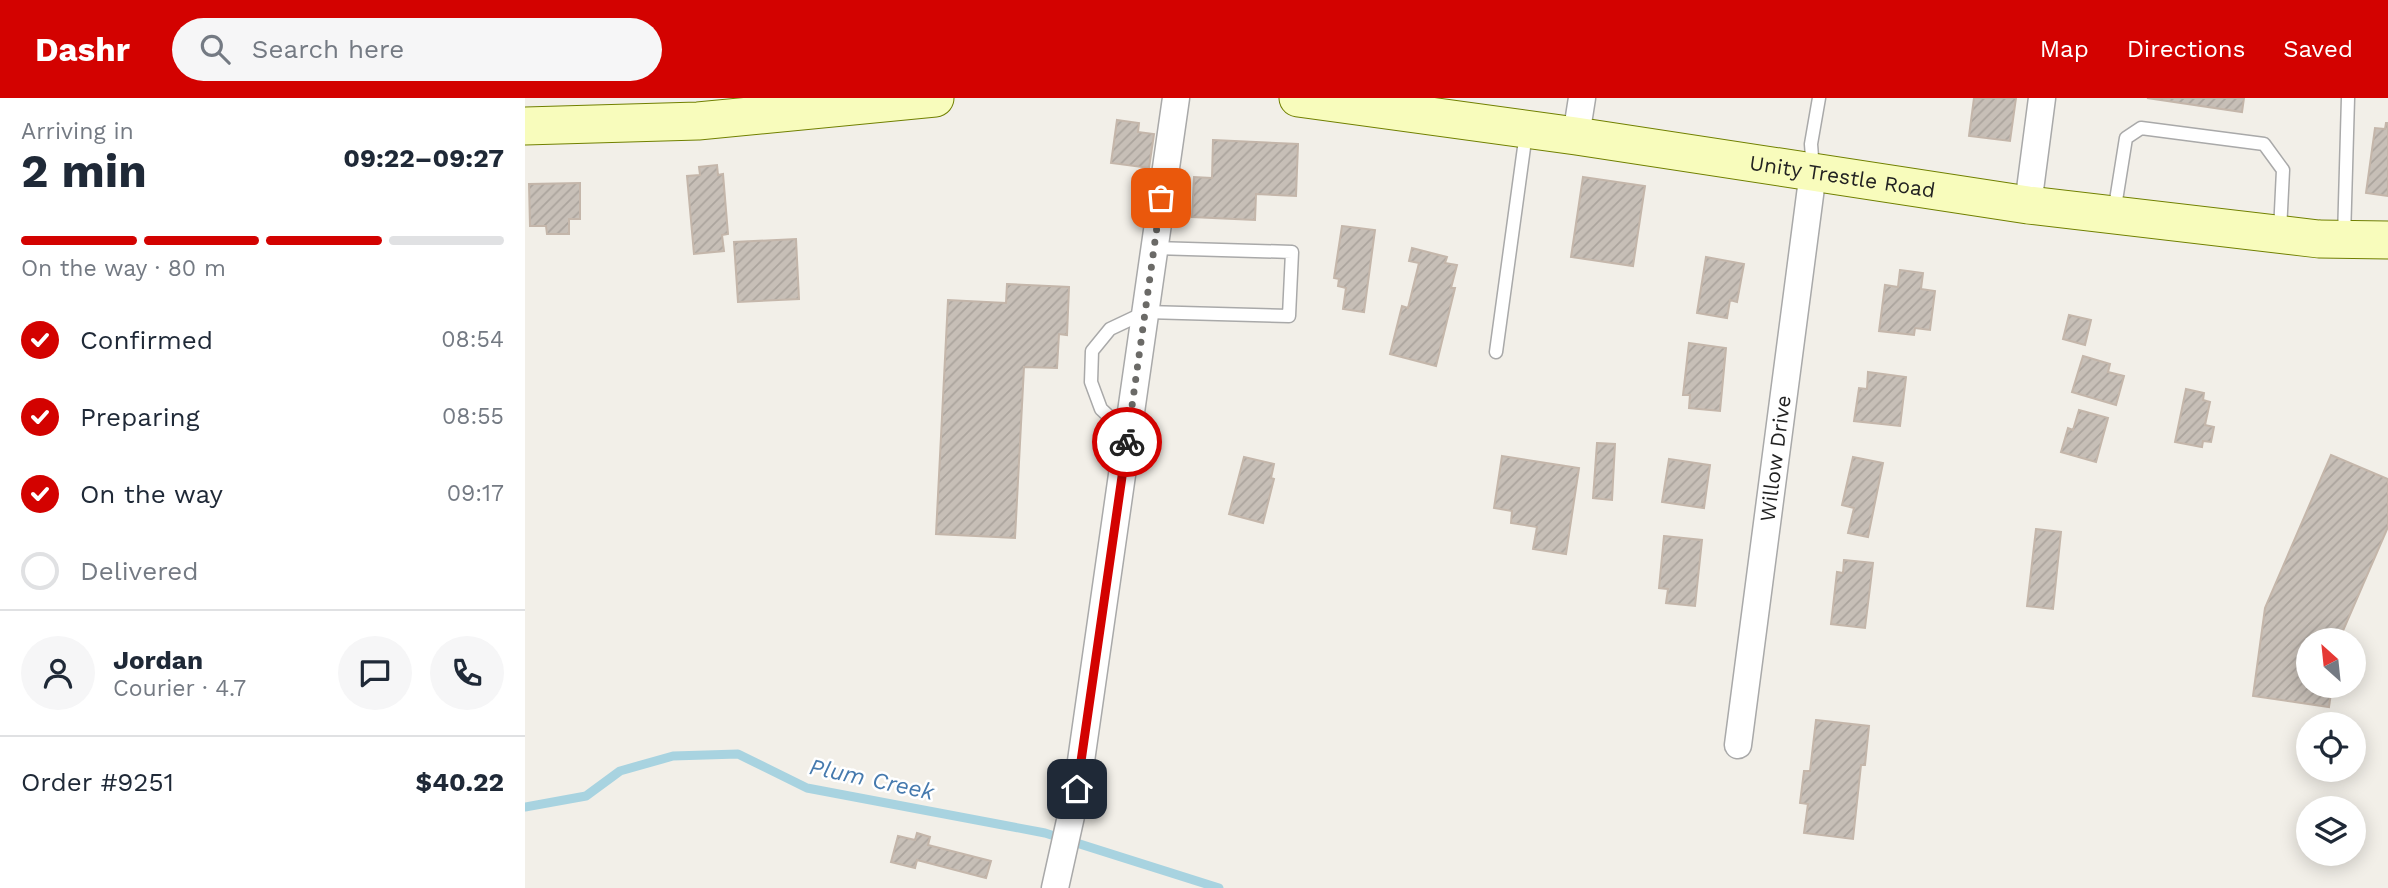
<!DOCTYPE html>
<meta charset="utf-8">
<style>
:root{--surface:#fff;--page:#f6f6f7;--text:#1f2937;--muted:#747a83;--line:#e0e1e3;--accent:#d30200}
body{margin:0;font-family:"Work Sans",sans-serif;background:var(--page);color:var(--text);height:100vh;display:flex;flex-direction:column;font-size:26px;white-space:nowrap}
*{box-sizing:border-box;margin:0}
p{font-size:23px;color:var(--muted)}
.icon{flex:none;width:38px;height:38px;fill:none;stroke:currentColor;stroke-width:2;stroke-linecap:round;stroke-linejoin:round}
.map{position:relative;flex:1;overflow:hidden}
.panel{display:flex;flex-direction:column;background:var(--surface);width:525px}
.panel>*{flex:none}
.needle{width:46px;rotate:333deg}
.controls{position:absolute;left:1771px;top:530px;display:grid;gap:14px}
.controls a{display:grid;place-items:center;width:70px;height:70px;border-radius:50%;background:var(--surface);box-shadow:0 4px 18px #0003;font-size:35px}
.pin{position:absolute;display:grid;place-items:center;width:60px;height:60px;color:#fff;margin:-30px;border-radius:14px;box-shadow:0 4px 10px #0006}
.courier{position:absolute;display:grid;place-items:center;width:70px;height:70px;margin:-35px;border:5px solid #d30200;border-radius:50%;background:#fff;color:#222;box-shadow:0 2px 9px #0007}
.summary em{font-style:normal;font-weight:700}
.summary div{display:flex;flex-direction:column-reverse}
.summary{display:flex;align-items:center;justify-content:space-between;height:119px;padding:0 21px}
h1{font-size:46px;font-weight:700;line-height:52px}
.bar{display:grid;grid-template-columns:repeat(4,1fr);gap:10px 7px;align-content:center;height:84px;padding:0 21px}
.bar i{height:9px;border-radius:5px;background:var(--line)}
.bar .active{background:var(--accent)}
.bar p{grid-column:span 4}
.line{display:flex;align-items:center;gap:18px;padding:0 21px;border-top:2px solid var(--line)}
.line div{flex:1}
.round{display:grid;place-items:center;flex:none;width:74px;height:74px;border-radius:37px;background:var(--page)}
ol{padding:0 21px;list-style:none}
li{display:flex;align-items:center;gap:21px;height:77px}
li p{margin-inline-start:auto}
li .icon{padding:7px;border-radius:50%;background:var(--accent);color:#fff;stroke-width:4}
li:last-child{color:var(--muted)}
li i{width:38px;height:38px;border:4px solid var(--line);border-radius:50%}
header{display:flex;align-items:center;gap:42px;box-sizing:border-box;height:98px;padding:0 35px;background:var(--accent);color:#fff}
header strong{font-size:33px}
nav{display:flex;gap:38px;margin-inline-start:auto;font-size:24px}
.search{width:490px;height:63px;background:var(--page);display:flex;align-items:center;gap:18px;box-sizing:border-box;padding:0 24px;border-radius:38px;color:var(--muted);font-size:26px}
main{display:flex;flex:1;min-height:0}
.map>svg:first-child{display:block}
</style>
<header>
<strong>Dashr</strong>
<div class="search"><svg class="icon" aria-label="search" viewBox="0 0 24 24"><circle cx="10" cy="10" r="6"/><path d="M15 15l6 6"/></svg>Search here</div>
<nav><a>Map</a><a>Directions</a><a>Saved</a></nav>
</header>
<main>
<section class="panel">
<div class="summary"><div><h1>2 min</h1><p>Arriving in</p></div><em>09:22–09:27</em></div>
<div class="bar"><i class="active"></i><i class="active"></i><i class="active"></i><i></i><p>On the way · 80 m</p></div>
<ol>
<li><svg class="icon" aria-label="check" viewBox="0 0 24 24"><path d="M5 12l5 5 9-10"/></svg>Confirmed<p>08:54</p></li>
<li><svg class="icon" aria-label="check" viewBox="0 0 24 24"><path d="M5 12l5 5 9-10"/></svg>Preparing<p>08:55</p></li>
<li><svg class="icon" aria-label="check" viewBox="0 0 24 24"><path d="M5 12l5 5 9-10"/></svg>On the way<p>09:17</p></li>
<li><i></i>Delivered</li>
</ol>
<div class="line" style="height:126px"><a class="round"><svg class="icon" aria-label="person" viewBox="0 0 24 24"><circle cx="12" cy="8" r="4"/><path d="M4 21q1-7 8-7t8 7"/></svg></a><div><b>Jordan</b><p>Courier · 4.7</p></div><a class="round"><svg class="icon" aria-label="chat" viewBox="0 0 24 24"><path d="M4 5h16v11H9l-5 4z"/></svg></a><a class="round"><svg class="icon" aria-label="phone" viewBox="0 0 24 24"><path d="M5 4h4l2 5-3 2q2 4 5 5l2-3 5 2v4C11 20 4 13 5 4z"/></svg></a></div>
<div class="line" style="height:91px"><div>Order #9251</div><b>$40.22</b></div>
</section>
<div class="map">
<svg width="1863" height="790" viewBox="0 0 1863 790">
<defs>
<pattern id="building-hatch" width="6" height="6" patternUnits="userSpaceOnUse" patternTransform="scale(1.75)"><rect width="6" height="6" fill="#c7bfb7"/><path d="M-1 1l2-2M0 6l6-6M5 7l2-2" fill="none" stroke="#aba49d"/></pattern>
</defs>
<rect width="100%" height="100%" fill="#f2efe8"/>
<g fill="none" stroke-linecap="round" stroke-linejoin="round">
<path stroke="#a8d3e0" stroke-width="9" d="M 0,709 L 61,698 L 95,673 L 148,658 L 213,656 L 282,690 L 520,735 L 694,790"/>
</g>
<path fill="url(#building-hatch)" stroke="#c4b6aa" stroke-width="2" d="M 1449,0 L 1491,0 L 1485,43 L 1444,38 Z
M 1622,0 L 1719,0 L 1717,14 Z
M 592,22 L 614,25 L 613,34 L 629,36 L 624,70 L 586,65 Z
M 1861,25 L 1863,25 L 1863,98 L 1841,95 L 1850,30 L 1860,31 Z
M 688,42 L 773,46 L 771,98 L 731,96 L 730,122 L 667,119 L 669,79 L 687,80 Z
M 192,67 L 193,77 L 198,76 L 203,136 L 197,137 L 199,153 L 169,156 L 162,78 L 175,77 L 174,69 Z
M 1058,79 L 1120,88 L 1108,168 L 1046,159 Z
M 55,85 L 55,121 L 44,121 L 44,136 L 22,136 L 21,128 L 5,128 L 4,86 Z
M 817,128 L 850,132 L 839,214 L 818,211 L 821,190 L 813,188 L 814,181 L 809,180 Z
M 271,141 L 274,201 L 213,204 L 209,144 Z
M 887,150 L 922,159 L 920,165 L 932,167 L 926,190 L 930,190 L 911,268 L 865,256 L 877,208 L 883,210 L 894,165 L 884,163 Z
M 1181,159 L 1219,166 L 1212,204 L 1205,202 L 1202,220 L 1172,215 Z
M 1375,172 L 1398,175 L 1396,191 L 1410,193 L 1405,232 L 1390,230 L 1389,237 L 1354,233 L 1360,187 L 1373,189 Z
M 482,186 L 544,189 L 542,237 L 534,236 L 532,270 L 499,269 L 490,440 L 411,436 L 423,202 L 481,205 Z
M 1544,217 L 1566,222 L 1560,247 L 1538,241 Z
M 1164,245 L 1201,250 L 1195,313 L 1164,310 L 1165,297 L 1158,297 Z
M 1558,258 L 1585,266 L 1583,274 L 1599,278 L 1591,307 L 1547,294 Z
M 1343,274 L 1381,279 L 1375,328 L 1329,323 L 1334,290 L 1342,291 Z
M 1661,291 L 1679,295 L 1678,302 L 1685,304 L 1680,327 L 1689,329 L 1686,344 L 1678,343 L 1677,349 L 1650,344 Z
M 1554,312 L 1583,320 L 1571,364 L 1536,354 L 1543,330 L 1548,332 Z
M 1072,345 L 1090,346 L 1087,402 L 1068,400 Z
M 1806,357 L 1863,381 L 1863,429 L 1814,542 L 1783,542 L 1783,588 L 1807,588 L 1804,609 L 1728,598 L 1740,510 Z
M 977,358 L 1054,370 L 1041,456 L 1008,451 L 1012,429 L 986,425 L 987,413 L 969,410 Z
M 719,359 L 749,366 L 746,380 L 749,381 L 738,425 L 704,416 Z
M 1328,359 L 1358,365 L 1343,439 L 1323,435 L 1329,410 L 1317,407 Z
M 1144,361 L 1185,367 L 1179,410 L 1137,404 Z
M 1511,431 L 1536,434 L 1528,511 L 1502,508 Z
M 1139,438 L 1177,442 L 1170,508 L 1141,505 L 1143,491 L 1134,490 Z
M 1319,462 L 1348,465 L 1340,530 L 1306,526 L 1312,474 L 1318,475 Z
M 1291,622 L 1344,628 L 1340,667 L 1336,667 L 1328,741 L 1279,735 L 1283,706 L 1275,705 L 1279,673 L 1285,673 Z
M 392,735 L 405,739 L 403,747 L 466,763 L 461,780 L 392,762 L 390,770 L 366,764 L 373,738 L 390,742 Z"/>
<g fill="none" stroke-linecap="round" stroke-linejoin="round">
<defs>
<path id="lane" d="M 1288,72 L 1286,46 L 1294,0
M 1589,115 L 1601,40 L 1616,30 L 1739,46 L 1758,72 L 1755,133
M 1819,140 L 1823,0
M 971,254 L 1001,35
M 603,336 L 576,311 L 566,284 L 567,253 L 585,231 L 621,214 L 764,218 L 767,154 L 629,150"/>
<g id="street">
<path d="M 1051,38 L 1057,0"/>
<path d="M 1503,107 L 1517,0"/>
<path id="s1" d="M 1213,647 L 1288,74"/>
<path d="M 530,790 L 552,691 L 651,0"/>
</g>
<g id="secondary">
<path id="s2" d="M 773,0 L 1051,38 L 1503,107 L 1794,141 L 1863,142"/>
<path d="M 0,28 L 173,23 L 410,0"/>
</g>
</defs>
<use href="#lane" stroke="#a9a9a9" stroke-width="15"/>
<use href="#street" stroke="#a9a9a9" stroke-width="29"/>
<use href="#secondary" stroke="#718001" stroke-width="39"/>
<use href="#lane" stroke="#fff" stroke-width="12"/>
<use href="#street" stroke="#fff" stroke-width="26"/>
<use href="#secondary" stroke="#f8fcbc" stroke-width="37"/>
</g>
<g fill="none" stroke-linecap="round" stroke-linejoin="round">
<path stroke="#6b6a67" stroke-width="7" stroke-dasharray="0 12.6" d="M 602,344 L 636,100"/>
<path stroke="#d30200" stroke-width="9" d="M 552,691 L 602,344"/>
</g>
<g text-anchor="middle" stroke-width="5" stroke-linejoin="round" paint-order="stroke">
<g font-size="21" fill="#222" stroke="#fff">
<text dy="7" stroke="none"><textPath href="#s2" startOffset="550">Unity Trestle Road</textPath></text>
<text dy="7" stroke="none"><textPath href="#s1" startOffset="289">Willow Drive</textPath></text>
</g>
<g font-size="23" font-style="italic" fill="#467aae" stroke="#fff">
<text transform="translate(347 681) rotate(12)" y="8">Plum Creek</text>
</g>
</g>
</svg>
<div class="controls">
<a><svg class="needle" viewBox="-14 -14 28 28"><path d="M0-13l5 13h-10z" fill="#e53935"/><path d="M0 13l5-13h-10z" fill="#747a83"/></svg></a>
<a><svg class="icon" aria-label="locate" viewBox="0 0 24 24"><circle cx="12" cy="12" r="6"/><path d="M12 2v4M12 18v4M2 12h4M18 12h4"/></svg></a>
<a><svg class="icon" aria-label="layers" viewBox="0 0 24 24"><path d="M12 4l9 5-9 5-9-5zM3 14l9 5 9-5"/></svg></a>
</div>
<div class="pin" style="left:636px;top:100px;background:#ea580c"><svg class="icon" aria-label="bag" viewBox="0 0 24 24"><path d="M5 8h14l-1 12H6zM9 8a3 3 0 0 1 6 0"/></svg></div>
<div class="pin" style="left:552px;top:691px;background:#1f2937"><svg class="icon" aria-label="home" viewBox="0 0 24 24"><path d="M3 11l9-7 9 7M6 9v11h12V9"/></svg></div>
<div class="courier" style="left:602px;top:344px"><svg class="icon" aria-label="bike" viewBox="0 0 24 24"><circle cx="6" cy="16" r="4"/><circle cx="18" cy="16" r="4"/><path d="M6 16l4-8h5l3 8M10 8l3 8H6M13 5h3"/></svg></div>
</div>
</main>
